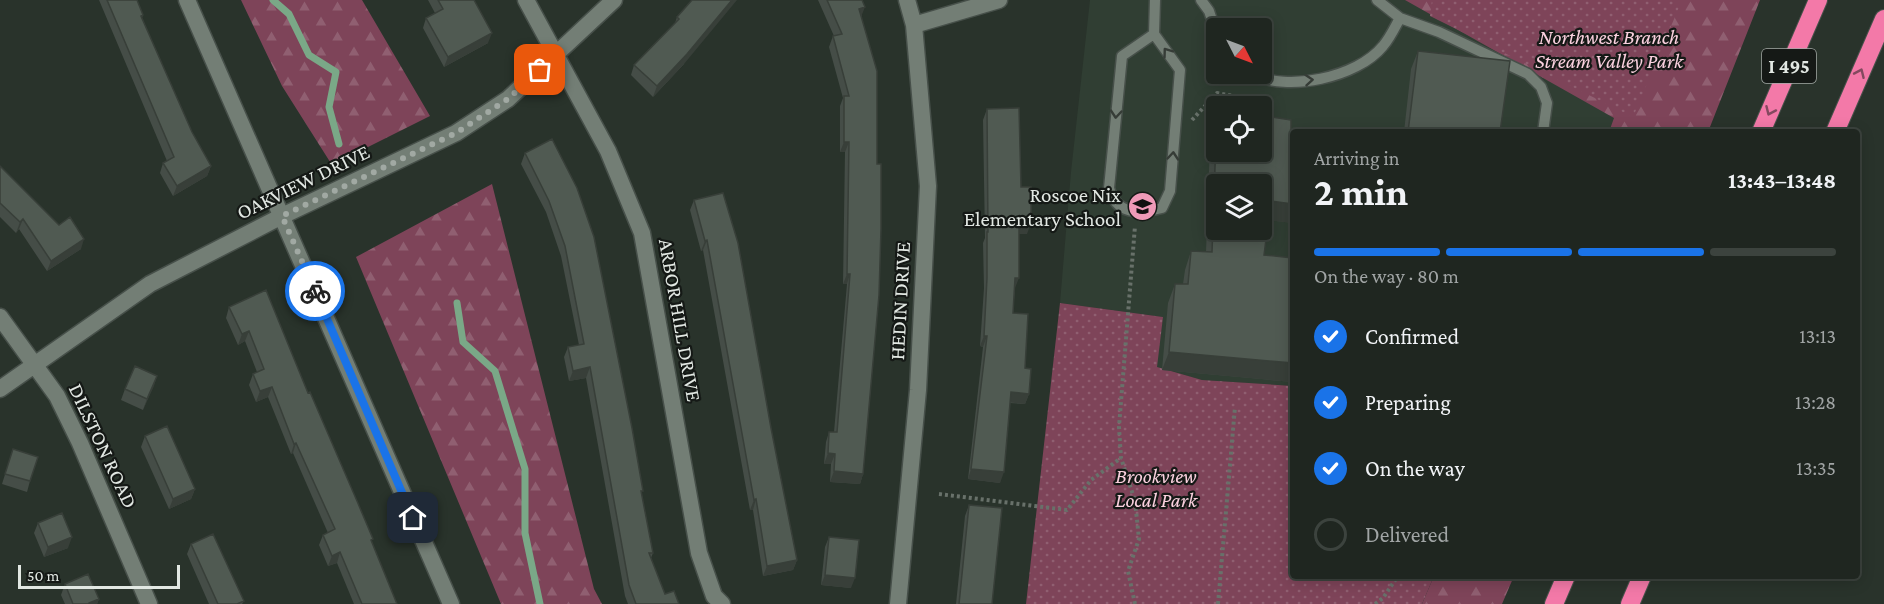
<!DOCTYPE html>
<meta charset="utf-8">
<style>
:root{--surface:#1f2620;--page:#2c322d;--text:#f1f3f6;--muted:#a1a5a5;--line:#3c433e;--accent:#1a73e8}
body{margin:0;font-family:"Crimson Pro",serif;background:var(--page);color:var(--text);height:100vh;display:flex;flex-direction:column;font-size:22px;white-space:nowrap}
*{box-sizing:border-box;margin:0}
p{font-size:20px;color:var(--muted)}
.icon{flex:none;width:33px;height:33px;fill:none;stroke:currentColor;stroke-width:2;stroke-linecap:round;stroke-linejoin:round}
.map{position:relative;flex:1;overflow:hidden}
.sheet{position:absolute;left:1290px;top:129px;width:570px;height:450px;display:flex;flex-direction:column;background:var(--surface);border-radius:6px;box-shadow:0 3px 15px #0003,0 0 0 2px var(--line)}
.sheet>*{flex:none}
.needle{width:39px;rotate:132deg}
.buttons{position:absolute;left:1206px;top:18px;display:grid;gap:12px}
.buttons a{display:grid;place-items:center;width:66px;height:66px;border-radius:6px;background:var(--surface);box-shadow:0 3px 15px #0003,0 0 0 2px var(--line);font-size:30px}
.scale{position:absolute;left:18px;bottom:15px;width:162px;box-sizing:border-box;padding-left:6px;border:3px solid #e2e8e3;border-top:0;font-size:16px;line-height:21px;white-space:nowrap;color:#e2e8e3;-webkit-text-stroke:4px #151916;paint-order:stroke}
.pin{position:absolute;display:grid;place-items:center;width:51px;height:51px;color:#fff;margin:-26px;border-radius:12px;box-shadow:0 3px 9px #0006}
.courier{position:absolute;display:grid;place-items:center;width:60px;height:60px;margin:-30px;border:4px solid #1a73e8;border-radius:50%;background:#fff;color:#222;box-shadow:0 2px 8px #0007}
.headline em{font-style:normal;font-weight:700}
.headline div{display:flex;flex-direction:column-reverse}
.headline{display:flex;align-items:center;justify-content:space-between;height:102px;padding:0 24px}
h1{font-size:39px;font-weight:700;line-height:45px}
.bar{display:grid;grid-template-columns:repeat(4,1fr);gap:9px 6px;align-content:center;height:72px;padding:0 24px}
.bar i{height:8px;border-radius:4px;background:var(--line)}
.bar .on{background:var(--accent)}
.bar p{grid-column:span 4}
ol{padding:0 24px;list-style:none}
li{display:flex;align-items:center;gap:18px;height:66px}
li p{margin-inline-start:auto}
li .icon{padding:6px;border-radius:50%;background:var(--accent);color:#fff;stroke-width:4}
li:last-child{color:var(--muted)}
li i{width:33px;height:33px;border:3px solid var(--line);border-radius:50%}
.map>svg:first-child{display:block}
</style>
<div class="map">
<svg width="1884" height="604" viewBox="0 0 1884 604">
<defs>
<pattern id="forest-firs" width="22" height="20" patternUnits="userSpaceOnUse" patternTransform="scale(1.5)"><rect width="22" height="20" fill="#7e4459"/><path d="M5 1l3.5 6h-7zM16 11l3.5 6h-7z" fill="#905f71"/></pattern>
<pattern id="park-dots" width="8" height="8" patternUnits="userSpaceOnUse" patternTransform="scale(1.5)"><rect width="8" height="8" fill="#7e4459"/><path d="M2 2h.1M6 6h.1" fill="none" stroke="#905f71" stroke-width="1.8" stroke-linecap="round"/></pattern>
</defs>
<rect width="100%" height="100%" fill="#29332b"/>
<path fill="#303e33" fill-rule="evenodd" d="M 1090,0 L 1431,0 L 1633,117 L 1627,132 L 1293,132 L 1293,386 L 1202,380 L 1156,367 L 1163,317 L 1060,303 L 1071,172 ZM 1216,28 L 1262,28 L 1262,74 L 1216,74 ZM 1216,106 L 1262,106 L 1262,152 L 1216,152 ZM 1216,184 L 1262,184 L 1262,230 L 1216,230 Z"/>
<path fill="url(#forest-firs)" d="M 241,0 L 362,0 L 430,116 L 332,165 L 282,86 Z
M 1405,0 L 1760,0 L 1708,132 L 1609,132 L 1614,118 Z
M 492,184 L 594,589 L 602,604 L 501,604 L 356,257 Z
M 1434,576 L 1514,576 L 1502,604 L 1422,604 Z"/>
<path fill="url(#park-dots)" d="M 1432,0 L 1682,0 L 1633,117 L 1430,16 Z
M 1060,303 L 1163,317 L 1157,367 L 1202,380 L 1293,386 L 1293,576 L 1434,576 L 1422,604 L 1026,604 Z"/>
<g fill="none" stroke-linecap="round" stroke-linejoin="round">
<path stroke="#7aa887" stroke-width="7" d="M 273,0 L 289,14 L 309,55 L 336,72 L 329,107 L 339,144
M 457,303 L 463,342 L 495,371 L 525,469 L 525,533 L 540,604"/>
<defs>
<path id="service" d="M 1201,0 L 1209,11 L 1216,32
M 1377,0 L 1400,18 L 1439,32 L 1528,74 L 1541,87 L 1547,103 L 1543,132
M 1154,34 L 1122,56 L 1109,188 C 1116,215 1139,214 1162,208 L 1170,191 L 1180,70 L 1154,34 L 1155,0
M 1252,74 C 1287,92 1357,78 1383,46 C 1390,38 1395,27 1400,18"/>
<path id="minor" d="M 187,0 L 451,604
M 526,0 L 608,151 L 642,233 L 699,553 L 714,596 L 722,604
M 914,25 L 999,0
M 0,317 L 57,396 L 80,443 L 149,604
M 0,389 L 150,284 L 282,216 L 456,133 L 508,99 L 614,0
M 898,604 L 918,390 L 928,186 L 914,25 L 907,0"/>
<path id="motorway" d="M 1761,132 L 1818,0
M 1835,132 L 1884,19
M 1554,604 L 1566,576
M 1630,604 L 1642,576"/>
</defs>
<use href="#service" stroke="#47504a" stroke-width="13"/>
<use href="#minor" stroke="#47504a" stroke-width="19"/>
<use href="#motorway" stroke="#47504a" stroke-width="20"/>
<path stroke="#68716a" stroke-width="4" stroke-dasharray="3 3" stroke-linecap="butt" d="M 1192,120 L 1217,93 L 1272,103 L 1271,119
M 939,494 L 1067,510 L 1091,480 L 1121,458
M 1135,604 L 1128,571 L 1139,539 L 1135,501 L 1121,458 L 1119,427 L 1135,226
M 1218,604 L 1235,407
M 1375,604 L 1383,598 L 1398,576"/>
<use href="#service" stroke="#737e75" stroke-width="10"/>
<use href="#minor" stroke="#737e75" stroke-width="16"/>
<use href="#motorway" stroke="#f379a8" stroke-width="18"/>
</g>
<path fill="#454d47" d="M 99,0 L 137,0 L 143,15 L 142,18 L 192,132 L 211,166 L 207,176 L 173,196 L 160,173 L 163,163 L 167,161 Z
M 428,0 L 474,0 L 488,43 L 444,67 L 423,28 L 426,18 L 435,13 Z
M 692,0 L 684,64 L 653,97 L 631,75 L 634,65 L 675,23 L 677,17 Z
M 818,0 L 862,0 L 863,474 L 860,484 L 830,482 L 831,464 L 824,464 L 826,442 L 829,432 L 834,432 L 847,284 L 843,284 L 845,152 L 840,152 L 840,106 L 843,98 L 829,47 L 833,36 L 834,36 Z
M 1418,51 L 1500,132 L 1404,132 L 1411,69 Z
M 987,109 L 1021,187 L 1027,234 L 1019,234 L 1013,313 L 1025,368 L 1029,394 L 1025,404 L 1010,403 L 1000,483 L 968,479 L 983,347 L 980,346 L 984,288 L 983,243 L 985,238 L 983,120 Z
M 1265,116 L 1291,138 L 1293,138 L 1293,223 L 1268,220 L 1264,255 L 1293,258 L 1293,382 L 1162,370 L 1168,303 L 1175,284 L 1183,284 L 1185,270 L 1191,251 L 1206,252 L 1210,144 L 1216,127 L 1216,152 L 1262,152 L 1262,125 Z
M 552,139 L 641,494 L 653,553 L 651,558 L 665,594 L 679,604 L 628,604 L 625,596 L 586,378 L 569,381 L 564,357 L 568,347 L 579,345 L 561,256 L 546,212 L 521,164 L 525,153 Z
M 0,166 L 81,249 L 47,271 L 19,229 L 16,233 L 0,217 Z
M 694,200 L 771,428 L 797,560 L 793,570 L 763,576 L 753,510 L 750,510 L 703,250 L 701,251 L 690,210 Z
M 229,307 L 308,393 L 397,604 L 354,604 L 337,563 L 328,566 L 319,545 L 323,535 L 328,533 L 293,453 L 291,454 L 268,397 L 256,402 L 249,385 L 253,374 L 257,372 L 245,341 L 238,345 L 226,318 Z
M 157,376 L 143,410 L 121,400 L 125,389 Z
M 145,436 L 195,489 L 191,499 L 169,509 L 141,447 Z
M 13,449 L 30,481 L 27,492 L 2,484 Z
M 969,505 L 992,604 L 956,604 L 965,516 Z
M 38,523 L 68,548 L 44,557 L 34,533 Z
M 829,537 L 851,588 L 821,585 L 825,547 Z
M 191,544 L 244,601 L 242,604 L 209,604 L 187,554 Z
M 65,584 L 99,599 L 97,604 L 65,604 L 61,595 Z"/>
<path fill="#383f39" d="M 732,0 L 737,0 L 684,64 L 653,97 L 657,86 Z
M 865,7 L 861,17 L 859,9 Z
M 492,33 L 488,43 L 444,67 L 448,57 Z
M 844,142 L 849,142 L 845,152 L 840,152 Z
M 211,166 L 207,176 L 173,196 L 177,186 Z
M 1271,201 L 1293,204 L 1293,223 L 1264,220 Z
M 23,219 L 19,229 L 16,233 L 20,222 Z
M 1019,223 L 1031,223 L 1027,234 L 1015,234 Z
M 84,239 L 81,249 L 47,271 L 51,261 Z
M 707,240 L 703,250 L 701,251 L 705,241 Z
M 847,274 L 850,274 L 847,284 L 843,284 Z
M 1015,278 L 1019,278 L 1015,288 L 1011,288 Z
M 249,331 L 245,341 L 238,345 L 242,334 Z
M 984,336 L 987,336 L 983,347 L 980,346 Z
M 1169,352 L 1293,363 L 1293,382 L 1162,370 Z
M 590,367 L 586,378 L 569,381 L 573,371 Z
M 157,376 L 154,386 L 143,410 L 147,399 Z
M 272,387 L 268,397 L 256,402 L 260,391 Z
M 1011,392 L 1029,394 L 1025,404 L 1007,402 Z
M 296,443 L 293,453 L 291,454 L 294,444 Z
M 828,453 L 835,454 L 831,464 L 824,464 Z
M 971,469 L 1004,472 L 1000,483 L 968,479 Z
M 834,471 L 863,474 L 860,484 L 830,482 Z
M 195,489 L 191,499 L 169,509 L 173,499 Z
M 756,499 L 753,510 L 750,510 L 754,500 Z
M 72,537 L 68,548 L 44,557 L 48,547 Z
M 340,552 L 337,563 L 328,566 L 332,556 Z
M 797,560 L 793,570 L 763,576 L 767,566 Z
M 825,575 L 855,578 L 851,588 L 821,585 Z
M 99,599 L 97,604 L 89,604 L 89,603 Z"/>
<path fill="#505a52" stroke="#383f39" stroke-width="1.5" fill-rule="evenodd" d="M 107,0 L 137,0 L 143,15 L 141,16 L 192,132 L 211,166 L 177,186 L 163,163 L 174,157 Z
M 438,0 L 474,0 L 492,33 L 448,57 L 426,18 L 443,9 Z
M 692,0 L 732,0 L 687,54 L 657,86 L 634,65 L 679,19 L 677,17 Z
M 827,0 L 862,0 L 865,7 L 859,9 L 877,71 L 877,164 L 881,164 L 881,229 L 879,295 L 863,474 L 834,471 L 835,454 L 828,453 L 829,432 L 837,432 L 850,274 L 847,274 L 849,142 L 844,142 L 844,96 L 849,96 L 833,36 L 842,34 Z
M 1418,51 L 1510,61 L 1500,132 L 1408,132 Z
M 1019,108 L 1021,187 L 1031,187 L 1031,223 L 1019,223 L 1019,278 L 1015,278 L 1013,313 L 1028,314 L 1025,368 L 1031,369 L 1029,394 L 1011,392 L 1004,472 L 971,469 L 987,336 L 984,336 L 987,278 L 987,232 L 988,232 L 987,109 Z
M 1265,116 L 1291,120 L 1291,138 L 1293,138 L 1293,204 L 1271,201 L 1264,255 L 1293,258 L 1293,363 L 1169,352 L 1175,284 L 1188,284 L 1191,251 L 1212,252 L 1216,139 L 1216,152 L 1262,152 L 1262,129 L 1265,130 ZM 1216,184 L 1262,184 L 1262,230 L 1216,230 Z
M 552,139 L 577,188 L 594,237 L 632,428 L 643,491 L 641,491 L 653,553 L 649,553 L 665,594 L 674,591 L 679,604 L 636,604 L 629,585 L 590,367 L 573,371 L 568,347 L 584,344 L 565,246 L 549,201 L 525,153 Z
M 0,166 L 59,225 L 70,217 L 84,239 L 51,261 L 23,219 L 20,222 L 0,203 Z
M 723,193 L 738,243 L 771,428 L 797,560 L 767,566 L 756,499 L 754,500 L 707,240 L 705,241 L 694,200 Z
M 266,290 L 308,393 L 310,392 L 357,501 L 373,539 L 371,540 L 397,604 L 362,604 L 340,552 L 332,556 L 323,535 L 335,529 L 296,443 L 294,444 L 272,387 L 260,391 L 253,374 L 264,369 L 249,331 L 242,334 L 229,307 Z
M 135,366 L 157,376 L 147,399 L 125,389 Z
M 167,426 L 195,489 L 173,499 L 145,436 Z
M 13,449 L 38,457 L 30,481 L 5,474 Z
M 969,505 L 1002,508 L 992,604 L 959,604 Z
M 62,513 L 72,537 L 48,547 L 38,523 Z
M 213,534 L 244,601 L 237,604 L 218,604 L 191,544 Z
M 829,537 L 859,540 L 855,578 L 825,575 Z
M 88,574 L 99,599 L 89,603 L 89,604 L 73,604 L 65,584 Z"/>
<defs><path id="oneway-chevron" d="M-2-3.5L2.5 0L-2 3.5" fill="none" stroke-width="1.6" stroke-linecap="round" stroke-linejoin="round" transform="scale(1.5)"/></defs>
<g stroke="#363c37">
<use href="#oneway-chevron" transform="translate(1167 52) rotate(-126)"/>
<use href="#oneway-chevron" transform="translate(1309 80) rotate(-5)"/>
<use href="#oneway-chevron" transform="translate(1116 114) rotate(95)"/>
<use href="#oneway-chevron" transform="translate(1173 156) rotate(-85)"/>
</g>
<g stroke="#84495f">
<use href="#oneway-chevron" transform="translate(1860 73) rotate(-66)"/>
<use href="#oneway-chevron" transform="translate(1770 111) rotate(114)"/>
</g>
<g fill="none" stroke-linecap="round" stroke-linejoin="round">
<path stroke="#a1a9a3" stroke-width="6" stroke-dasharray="0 10.8" d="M 315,291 L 282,216 L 456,133 L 508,99 L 540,70"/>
<path stroke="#1a73e8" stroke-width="8" d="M 315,291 L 413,518"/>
</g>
<defs>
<symbol id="school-disc" viewBox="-11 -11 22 22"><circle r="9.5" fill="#ef9ab8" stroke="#151916"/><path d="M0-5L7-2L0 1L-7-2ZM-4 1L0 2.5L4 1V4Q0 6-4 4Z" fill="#111"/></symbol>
</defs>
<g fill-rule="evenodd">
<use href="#school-disc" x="1126" y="190" width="33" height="33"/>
</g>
<g text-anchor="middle" stroke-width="4.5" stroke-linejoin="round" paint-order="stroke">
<rect fill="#151916" stroke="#a4aaa6" stroke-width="1.5" x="1762" y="49" width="54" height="34" rx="4.5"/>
<g font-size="20" font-weight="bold" fill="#e2e8e3">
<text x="1789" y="73">I 495</text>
</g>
<g font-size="21" font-style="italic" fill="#fbd1df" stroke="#151916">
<text x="1609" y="44">Northwest Branch<tspan x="1609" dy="24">Stream Valley Park</tspan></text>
<text x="1156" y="483">Brookview<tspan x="1156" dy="24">Local Park</tspan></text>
</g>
<g font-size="21" fill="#e2e8e3" stroke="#151916">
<text transform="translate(303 182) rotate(-26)" y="7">OAKVIEW DRIVE</text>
<text transform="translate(900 301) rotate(-87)" y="7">HEDIN DRIVE</text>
<text transform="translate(680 320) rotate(80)" y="7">ARBOR HILL DRIVE</text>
<text transform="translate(103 446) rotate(65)" y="7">DILSTON ROAD</text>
</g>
<g font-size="21" fill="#e2e8e3" stroke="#151916" text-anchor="end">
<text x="1121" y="202">Roscoe Nix<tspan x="1121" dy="24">Elementary School</tspan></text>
</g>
</g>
</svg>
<div class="buttons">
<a><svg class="needle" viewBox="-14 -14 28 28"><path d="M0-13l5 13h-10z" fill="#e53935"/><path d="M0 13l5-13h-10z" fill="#a1a5a5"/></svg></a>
<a><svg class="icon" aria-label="locate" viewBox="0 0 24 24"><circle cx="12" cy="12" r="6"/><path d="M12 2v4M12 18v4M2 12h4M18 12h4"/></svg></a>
<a><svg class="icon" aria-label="layers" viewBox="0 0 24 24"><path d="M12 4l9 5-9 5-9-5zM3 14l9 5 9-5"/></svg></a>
</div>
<div class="scale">50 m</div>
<div class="pin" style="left:540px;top:70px;background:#ea580c"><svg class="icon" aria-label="bag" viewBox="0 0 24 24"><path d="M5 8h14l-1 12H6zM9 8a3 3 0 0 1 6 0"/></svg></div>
<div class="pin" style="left:413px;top:518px;background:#1f2937"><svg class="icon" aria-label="home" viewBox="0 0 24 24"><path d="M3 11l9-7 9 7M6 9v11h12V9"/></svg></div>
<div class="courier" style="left:315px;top:291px"><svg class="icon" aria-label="bike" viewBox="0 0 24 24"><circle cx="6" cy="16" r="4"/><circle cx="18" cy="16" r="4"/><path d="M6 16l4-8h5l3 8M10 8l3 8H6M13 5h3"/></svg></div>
<section class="sheet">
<div class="headline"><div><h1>2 min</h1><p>Arriving in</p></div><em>13:43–13:48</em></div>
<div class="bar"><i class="on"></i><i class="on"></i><i class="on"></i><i></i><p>On the way · 80 m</p></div>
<ol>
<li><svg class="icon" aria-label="check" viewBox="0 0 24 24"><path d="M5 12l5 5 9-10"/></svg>Confirmed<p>13:13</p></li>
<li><svg class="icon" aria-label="check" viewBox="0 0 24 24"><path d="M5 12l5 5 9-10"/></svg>Preparing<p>13:28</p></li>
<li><svg class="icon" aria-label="check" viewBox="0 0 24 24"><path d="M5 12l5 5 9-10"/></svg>On the way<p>13:35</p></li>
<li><i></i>Delivered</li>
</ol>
</section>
</div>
